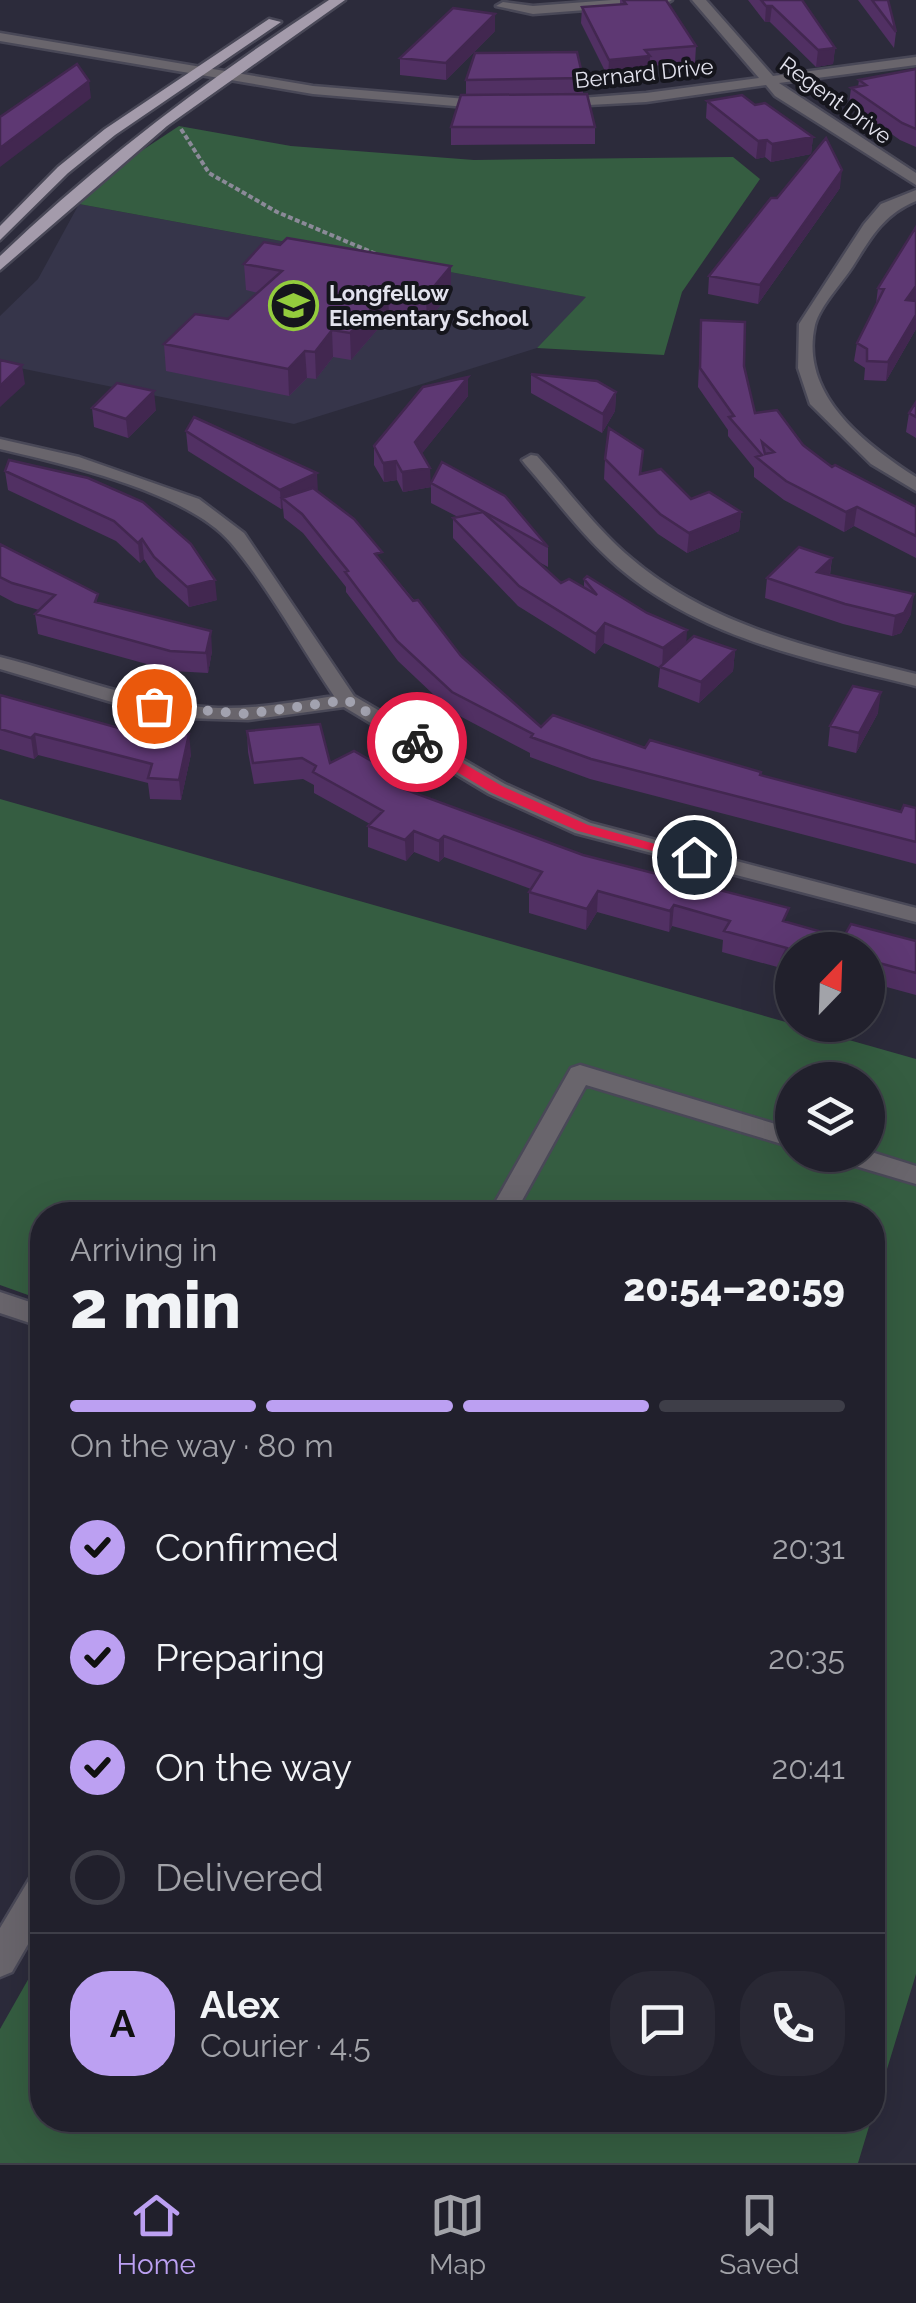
<!DOCTYPE html>
<meta charset="utf-8">
<style>
:root{--surface:#21202c;--page:#292834;--text:#f1f3f6;--muted:#a2a3a9;--line:#3e3e48;--accent:#bca0f2}
body{margin:0;font-family:Raleway,sans-serif;background:var(--page);color:var(--text);height:100vh;display:flex;flex-direction:column;font-size:38px;white-space:nowrap}
*{box-sizing:border-box;margin:0}
p{font-size:32px;color:var(--muted)}
.icon{flex:none;width:55px;height:55px;fill:none;stroke:currentColor;stroke-width:2;stroke-linecap:round;stroke-linejoin:round}
.map{position:relative;flex:1;overflow:hidden}
.drawer{position:absolute;left:30px;top:1202px;width:855px;height:930px;display:flex;flex-direction:column;background:var(--surface);border-radius:40px;box-shadow:0 10px 40px #0002,0 0 0 2px var(--line)}
.drawer>*{flex:none}
.needle{width:65px;rotate:23deg}
.fabs{position:absolute;left:775px;top:932px;display:grid;gap:20px}
.fabs a{display:grid;place-items:center;width:110px;height:110px;border-radius:50%;background:var(--surface);box-shadow:0 10px 40px #0002,0 0 0 2px var(--line);font-size:50px}
.pin{position:absolute;display:grid;place-items:center;width:85px;height:85px;color:#fff;margin:-42px;border:5px solid #fff;border-radius:50%;box-shadow:0 2px 10px #0007}
.courier{position:absolute;display:grid;place-items:center;width:100px;height:100px;margin:-50px;border:8px solid #e11d48;border-radius:50%;background:#fff;color:#222;box-shadow:0 2px 12px #0007}
.summary em{font-style:normal;font-weight:800}
.summary div{display:flex;flex-direction:column-reverse}
.summary{display:flex;align-items:center;justify-content:space-between;height:170px;padding:0 40px}
h1{font-size:65px;font-weight:800;line-height:75px}
.bar{display:grid;grid-template-columns:repeat(4,1fr);gap:15px 10px;align-content:center;height:120px;padding:0 40px}
.bar i{height:12px;border-radius:8px;background:var(--line)}
.bar .selected{background:var(--accent)}
.bar p{grid-column:span 4}
.line{display:flex;align-items:center;gap:25px;padding:0 40px;border-top:2px solid var(--line)}
.line div{flex:1}
.round{display:grid;place-items:center;flex:none;width:105px;height:105px;border-radius:40px;background:var(--page)}
ol{padding:0 40px;list-style:none}
li{display:flex;align-items:center;gap:30px;height:110px}
li p{margin-inline-start:auto}
li .icon{padding:10px;border-radius:50%;background:var(--accent);color:#111;stroke-width:4}
li:last-child{color:var(--muted)}
li i{width:55px;height:55px;border:5px solid var(--line);border-radius:50%}
.tabs{display:flex;justify-content:space-around;align-items:center;height:140px;border-top:2px solid var(--line);background:var(--surface);font-size:28px;color:var(--muted)}
.tabs a{display:grid;justify-items:center;gap:5px}
.tabs .selected{color:var(--accent)}
.map>svg:first-child{display:block}
</style>
<div class="map">
<svg width="916" height="2163" viewBox="0 0 916 2163">
<rect width="100%" height="100%" fill="#2c2b3b"/>
<path fill="#36354a" d="M 79,204 L 587,297 L 537,348 L 294,424 L 0,364 L 0,316 L 38,279 Z"/>
<path fill="#355d41" fill-rule="evenodd" d="M 179,126 L 291,146 L 474,160 L 733,157 L 760,179 L 682,292 L 664,355 L 537,348 L 586,297 L 79,204 L 129,159 Z
M 0,799 L 916,1059 L 916,1974 L 873,2115 L 872,1215 L 42,1215 L 42,1300 L 0,1285 ZM 792,1080 L 868,1080 L 868,1155 L 792,1155 Z
M 42,1955 L 42,2120 L 871,2120 L 858,2163 L 0,2163 L 0,2029 Z"/>
<g fill="none" stroke-linecap="round" stroke-linejoin="round">
<defs>
<path id="minor" d="M 612,0 L 672,0 L 665,4 L 533,14 L 496,6 L 503,2 L 533,6 Z
M 692,0 L 706,0 L 773,76 L 916,57 L 916,65 L 779,83 L 916,173 L 916,185 L 775,96 L 766,85 L 646,102 L 550,107 L 548,104 L 555,100 L 646,93 L 759,78 Z
M 0,33 L 313,86 L 490,101 L 497,105 L 490,109 L 313,94 L 0,41 Z
M 916,190 L 916,201 C 884,214 871,237 853,266 C 842,283 820,306 815,325 C 799,395 865,444 916,477 L 916,491 L 871,464 L 810,404 L 798,368 L 799,324 L 864,224 L 881,204 Z
M 0,439 L 79,457 L 199,499 L 244,533 L 354,696 L 505,784 L 591,823 L 916,908 L 916,922 L 575,833 L 489,794 L 344,707 L 248,720 L 185,718 L 115,703 L 0,669 L 0,657 C 72,675 143,705 218,708 C 257,709 295,702 334,696 C 301,647 269,588 231,543 C 188,492 64,464 0,449 Z
M 531,455 L 537,456 C 568,490 596,529 632,559 C 712,627 816,649 916,674 L 916,686 C 812,660 702,639 618,567 C 583,537 555,498 525,464 L 522,460 Z
M 580,1065 L 792,1129 L 792,1147 L 586,1085 L 514,1215 L 488,1215 L 571,1068 Z
M 868,1151 L 916,1166 L 916,1184 L 842,1162 L 838,1155 L 868,1155 Z
M 0,1292 L 42,1306 L 42,1327 L 0,1313 Z
M 42,1873 L 42,1920 L 12,1972 L 0,1977 L 0,1928 L 30,1878 Z"/>
<path id="major" d="M 329,0 L 345,0 L 167,126 L 0,270 L 0,256 C 101,159 212,76 329,0 Z
M 269,19 L 281,22 L 115,135 L 68,173 L 0,240 L 0,226 L 58,167 L 105,129 Z"/>
</defs>
<use href="#minor" stroke="#494857" stroke-width="5"/>
<use href="#major" stroke="#494857" stroke-width="5"/>
<path stroke="#8b8a98" stroke-width="4" stroke-dasharray="5 2.5" stroke-linecap="butt" d="M 181,129 L 209,173 L 277,212 L 376,254"/>
<use href="#minor" fill="#69656c" fill-rule="evenodd"/>
<use href="#major" fill="#a49bab" fill-rule="evenodd"/>
</g>
<path fill="#513063" d="M 620,0 L 666,0 L 696,46 L 695,63 L 650,66 L 649,73 L 608,77 L 581,23 L 582,7 L 620,5 Z
M 748,0 L 802,0 L 835,48 L 833,64 L 816,67 L 770,22 L 765,22 Z
M 858,0 L 888,0 L 896,32 L 894,48 Z
M 495,31 L 446,80 L 400,75 L 400,58 Z
M 916,69 L 916,147 L 900,140 L 849,104 L 851,88 L 858,87 L 859,80 Z
M 583,78 L 583,94 L 595,127 L 595,144 L 451,145 L 451,127 L 466,95 L 466,80 Z
M 707,101 L 755,105 L 813,137 L 811,154 L 771,162 L 765,157 L 756,159 L 706,118 Z
M 840,188 L 758,304 L 708,294 L 709,276 L 777,198 Z
M 916,227 L 916,329 L 886,381 L 864,380 L 865,368 L 854,361 L 857,343 L 876,304 L 878,288 Z
M 280,245 L 451,266 L 451,292 L 427,322 L 389,316 L 351,360 L 333,357 L 316,379 L 307,378 L 289,396 L 166,371 L 164,344 L 228,319 L 258,293 L 246,290 L 244,264 Z
M 701,320 L 744,366 L 755,413 L 803,445 L 832,467 L 916,507 L 916,558 L 854,526 L 844,532 L 784,500 L 754,477 L 754,468 L 728,436 L 728,430 L 698,387 Z
M 531,374 L 616,392 L 615,411 L 602,433 L 531,393 Z
M 468,377 L 468,396 L 422,453 L 431,487 L 403,492 L 397,480 L 384,482 L 374,465 L 374,446 Z
M 916,402 L 916,438 L 906,432 L 909,413 Z
M 92,408 L 156,410 L 128,438 L 94,427 Z
M 186,431 L 318,491 L 383,563 L 461,656 L 541,727 L 761,772 L 761,775 L 901,812 L 916,808 L 916,864 L 590,779 L 530,757 L 530,753 L 452,712 L 398,661 L 346,592 L 346,587 L 303,533 L 284,518 L 283,508 L 281,509 L 188,451 Z
M 605,459 L 641,474 L 691,499 L 741,512 L 739,531 L 687,553 L 658,534 L 604,479 Z
M 5,471 L 143,502 L 217,600 L 189,607 L 156,577 L 144,559 L 140,563 L 116,541 L 8,490 Z
M 431,483 L 548,547 L 548,567 L 537,561 L 561,583 L 584,587 L 584,579 L 686,642 L 735,650 L 733,671 L 699,703 L 658,687 L 660,668 L 604,643 L 595,654 L 518,606 L 453,538 L 453,518 L 458,517 L 431,503 Z
M 0,544 L 99,603 L 212,651 L 208,673 L 172,671 L 38,634 L 35,614 L 39,610 L 15,603 L 0,595 Z
M 832,558 L 830,575 L 911,614 L 901,633 L 892,636 L 843,624 L 765,598 L 767,578 Z
M 0,695 L 191,754 L 181,800 L 150,799 L 148,783 L 38,755 L 34,759 L 0,749 Z
M 878,713 L 856,753 L 828,746 L 830,726 Z
M 247,731 L 330,763 L 583,855 L 788,922 L 843,938 L 916,941 L 916,995 L 868,982 L 868,950 L 792,950 L 792,982 L 780,979 L 781,968 L 722,952 L 723,940 L 672,926 L 669,932 L 597,912 L 586,930 L 529,913 L 529,892 L 531,889 L 444,857 L 439,862 L 414,852 L 406,861 L 368,847 L 368,826 L 370,824 L 314,793 L 314,785 L 303,779 L 254,784 L 248,752 Z"/>
<path fill="#422750" d="M 766,6 L 772,6 L 770,22 L 765,22 Z
M 495,14 L 495,31 L 446,80 L 446,63 Z
M 835,48 L 833,64 L 816,67 L 818,50 Z
M 650,56 L 649,73 L 608,77 L 609,60 Z
M 89,81 L 91,98 L 0,167 L 0,148 Z
M 813,137 L 811,154 L 771,162 L 772,144 Z
M 767,140 L 765,157 L 756,159 L 758,141 Z
M 842,170 L 840,188 L 758,304 L 760,285 Z
M 451,266 L 451,292 L 427,322 L 426,296 Z
M 916,286 L 916,301 L 906,300 Z
M 388,290 L 389,316 L 351,360 L 350,333 Z
M 916,315 L 916,329 L 886,381 L 888,362 Z
M 332,330 L 333,357 L 316,379 L 315,352 Z
M 305,351 L 307,378 L 289,396 L 288,369 Z
M 22,365 L 25,384 L 0,407 L 0,386 Z
M 468,377 L 468,396 L 416,461 L 415,442 Z
M 154,391 L 156,410 L 128,438 L 126,419 Z
M 616,392 L 615,411 L 602,433 L 603,414 Z
M 396,461 L 397,480 L 384,482 L 383,463 Z
M 430,468 L 431,487 L 403,492 L 402,472 Z
M 317,473 L 318,493 L 282,498 L 283,508 L 281,509 L 280,490 Z
M 857,507 L 854,526 L 844,532 L 846,512 Z
M 741,512 L 739,531 L 687,553 L 689,533 Z
M 142,539 L 144,559 L 140,563 L 138,543 Z
M 832,558 L 829,578 L 817,572 Z
M 215,580 L 217,600 L 189,607 L 187,587 Z
M 914,594 L 911,614 L 901,633 L 892,636 L 895,616 Z
M 605,623 L 604,643 L 595,654 L 596,634 Z
M 687,630 L 686,650 L 662,669 L 663,648 Z
M 211,631 L 212,651 L 208,673 L 206,653 Z
M 735,650 L 733,671 L 699,703 L 701,682 Z
M 881,692 L 878,713 L 856,753 L 859,733 Z
M 35,734 L 38,755 L 34,759 L 31,738 Z
M 189,734 L 191,754 L 181,800 L 179,780 Z
M 407,781 L 408,802 L 398,787 Z
M 414,831 L 414,852 L 406,861 L 405,840 Z
M 444,836 L 444,857 L 439,862 L 439,841 Z
M 598,891 L 597,912 L 586,930 L 587,909 Z
M 674,905 L 672,926 L 669,932 L 670,911 Z"/>
<path fill="#5e3873" stroke="#422750" stroke-width="2.5" fill-rule="evenodd" d="M 623,0 L 666,0 L 696,46 L 645,50 L 650,56 L 609,60 L 582,7 L 626,4 Z
M 761,0 L 802,0 L 835,48 L 818,50 L 772,6 L 766,6 Z
M 872,0 L 888,0 L 896,32 Z
M 453,8 L 495,14 L 446,63 L 400,58 Z
M 577,52 L 583,78 L 466,80 L 475,53 Z
M 77,64 L 89,81 L 0,148 L 0,117 Z
M 916,69 L 916,129 L 902,123 L 851,88 L 866,85 L 859,80 Z
M 587,94 L 595,127 L 451,127 L 461,95 Z
M 742,95 L 755,105 L 765,103 L 813,137 L 772,144 L 767,140 L 758,141 L 707,101 Z
M 826,138 L 842,170 L 760,285 L 709,276 L 771,198 L 777,198 Z
M 916,227 L 916,286 L 906,300 L 916,301 L 916,315 L 888,362 L 867,361 L 867,349 L 857,343 L 884,289 L 878,288 Z
M 287,238 L 451,266 L 426,296 L 388,290 L 350,333 L 332,330 L 315,352 L 305,351 L 288,369 L 164,344 L 195,314 L 228,319 L 282,271 L 244,264 L 264,242 L 280,245 Z
M 701,320 L 745,322 L 744,366 L 755,413 L 777,410 L 803,445 L 832,467 L 835,465 L 916,507 L 916,536 L 857,507 L 846,512 L 786,481 L 756,457 L 762,455 L 729,417 L 734,416 L 700,368 ZM 762,442 L 774,452 L 765,454 Z
M 0,360 L 22,365 L 0,386 Z
M 531,374 L 597,381 L 616,392 L 603,414 Z
M 468,377 L 415,442 L 430,468 L 402,472 L 396,461 L 383,463 L 374,446 L 423,387 Z
M 117,383 L 154,391 L 126,419 L 92,408 Z
M 916,402 L 916,417 L 909,413 Z
M 194,417 L 317,473 L 280,490 L 186,431 Z
M 609,428 L 643,450 L 640,474 L 661,469 L 691,499 L 709,492 L 741,512 L 689,533 L 660,514 L 605,459 Z
M 9,460 L 88,478 L 143,502 L 191,544 L 215,580 L 187,587 L 154,557 L 142,539 L 138,543 L 114,521 L 5,471 Z
M 442,462 L 505,496 L 548,547 L 431,483 Z
M 313,488 L 354,519 L 382,552 L 375,554 L 413,601 L 418,600 L 461,656 L 541,727 L 553,715 L 645,748 L 650,740 L 761,772 L 760,775 L 901,812 L 904,805 L 916,808 L 916,842 L 591,759 L 531,737 L 533,734 L 452,692 L 397,641 L 345,572 L 348,571 L 302,514 L 282,498 Z
M 483,512 L 561,583 L 569,579 L 597,595 L 584,579 L 587,576 L 647,613 L 687,630 L 663,648 L 605,623 L 596,634 L 519,586 L 453,518 Z
M 0,544 L 98,594 L 95,602 L 211,631 L 206,653 L 170,651 L 35,614 L 55,595 L 12,583 L 0,577 Z
M 799,547 L 832,558 L 817,572 L 914,594 L 904,613 L 895,616 L 845,604 L 767,578 Z
M 694,636 L 735,650 L 701,682 L 660,667 Z
M 853,686 L 881,692 L 859,733 L 830,726 Z
M 0,695 L 158,739 L 159,733 L 189,734 L 179,780 L 148,778 L 152,764 L 35,734 L 31,738 L 0,729 Z
M 320,724 L 330,763 L 354,751 L 407,781 L 398,787 L 583,855 L 789,908 L 783,921 L 843,938 L 851,924 L 916,941 L 916,973 L 868,960 L 868,950 L 792,950 L 792,960 L 782,958 L 787,948 L 724,931 L 730,921 L 674,905 L 670,911 L 598,891 L 587,909 L 529,892 L 542,872 L 444,836 L 439,841 L 414,831 L 405,840 L 368,826 L 383,811 L 313,772 L 316,766 L 302,758 L 253,763 L 247,731 Z"/>
<path fill="#e11d48" d="M 412,739 L 422,739 L 502,786 L 588,825 L 701,857 L 694,862 L 578,831 L 492,793 L 412,745 Z"/>
<g fill="none" stroke-linecap="round" stroke-linejoin="round">
<path stroke="#a2a2af" stroke-width="10" stroke-dasharray="0 18" d="M 154,706 L 246,714 L 347,700 L 417,742"/>
</g>
<defs>
<symbol id="school-ring" viewBox="-11 -11 22 22"><circle r="9.5" fill="#15151c" stroke="#93cc3d" stroke-width="1.5"/><path d="M0-5L7-2L0 1L-7-2ZM-4 1L0 2.5L4 1V4Q0 6-4 4Z" fill="#93cc3d"/></symbol>
</defs>
<g fill-rule="evenodd">
<use href="#school-ring" x="266" y="278" width="55" height="55"/>
</g>
<g text-anchor="middle" stroke-width="8" stroke-linejoin="round" paint-order="stroke">
<g font-size="22" fill="#e2e2ed" stroke="#15151c">
<text transform="translate(644 73) rotate(-6)" y="8">Bernard Drive</text>
<text transform="translate(836 100) rotate(36)" y="8">Regent Drive</text>
</g>
<g font-size="22" font-weight="bold" fill="#e2e2ed" stroke="#15151c" text-anchor="start">
<text x="329" y="301">Longfellow<tspan x="329" dy="25">Elementary School</tspan></text>
</g>
</g>
</svg>
<div class="fabs">
<a><svg class="needle" viewBox="-14 -14 28 28"><path d="M0-13l5 13h-10z" fill="#e53935"/><path d="M0 13l5-13h-10z" fill="#a2a3a9"/></svg></a>
<a><svg class="icon" aria-label="layers" viewBox="0 0 24 24"><path d="M12 4l9 5-9 5-9-5zM3 14l9 5 9-5"/></svg></a>
</div>
<div class="pin" style="left:154px;top:706px;background:#ea580c"><svg class="icon" aria-label="bag" viewBox="0 0 24 24"><path d="M5 8h14l-1 12H6zM9 8a3 3 0 0 1 6 0"/></svg></div>
<div class="pin" style="left:694px;top:857px;background:#1f2937"><svg class="icon" aria-label="home" viewBox="0 0 24 24"><path d="M3 11l9-7 9 7M6 9v11h12V9"/></svg></div>
<div class="courier" style="left:417px;top:742px"><svg class="icon" aria-label="bike" viewBox="0 0 24 24"><circle cx="6" cy="16" r="4"/><circle cx="18" cy="16" r="4"/><path d="M6 16l4-8h5l3 8M10 8l3 8H6M13 5h3"/></svg></div>
<section class="drawer">
<div class="summary"><div><h1>2 min</h1><p>Arriving in</p></div><em>20:54–20:59</em></div>
<div class="bar"><i class="selected"></i><i class="selected"></i><i class="selected"></i><i></i><p>On the way · 80 m</p></div>
<ol>
<li><svg class="icon" aria-label="check" viewBox="0 0 24 24"><path d="M5 12l5 5 9-10"/></svg>Confirmed<p>20:31</p></li>
<li><svg class="icon" aria-label="check" viewBox="0 0 24 24"><path d="M5 12l5 5 9-10"/></svg>Preparing<p>20:35</p></li>
<li><svg class="icon" aria-label="check" viewBox="0 0 24 24"><path d="M5 12l5 5 9-10"/></svg>On the way<p>20:41</p></li>
<li><i></i>Delivered</li>
</ol>
<div class="line" style="height:180px"><b class="round" style="background:var(--accent);color:#111">A</b><div><b>Alex</b><p>Courier · 4.5</p></div><a class="round"><svg class="icon" aria-label="chat" viewBox="0 0 24 24"><path d="M4 5h16v11H9l-5 4z"/></svg></a><a class="round"><svg class="icon" aria-label="phone" viewBox="0 0 24 24"><path d="M5 4h4l2 5-3 2q2 4 5 5l2-3 5 2v4C11 20 4 13 5 4z"/></svg></a></div>
</section>
</div>
<nav class="tabs">
<a class="selected"><svg class="icon" aria-label="home" viewBox="0 0 24 24"><path d="M3 11l9-7 9 7M6 9v11h12V9"/></svg>Home</a>
<a><svg class="icon" aria-label="map" viewBox="0 0 24 24"><path d="M3 6l6-2 6 2 6-2v14l-6 2-6-2-6 2zM9 4v14M15 6v14"/></svg>Map</a>
<a><svg class="icon" aria-label="saved" viewBox="0 0 24 24"><path d="M7 4h10v16l-5-4-5 4z"/></svg>Saved</a>
</nav>
